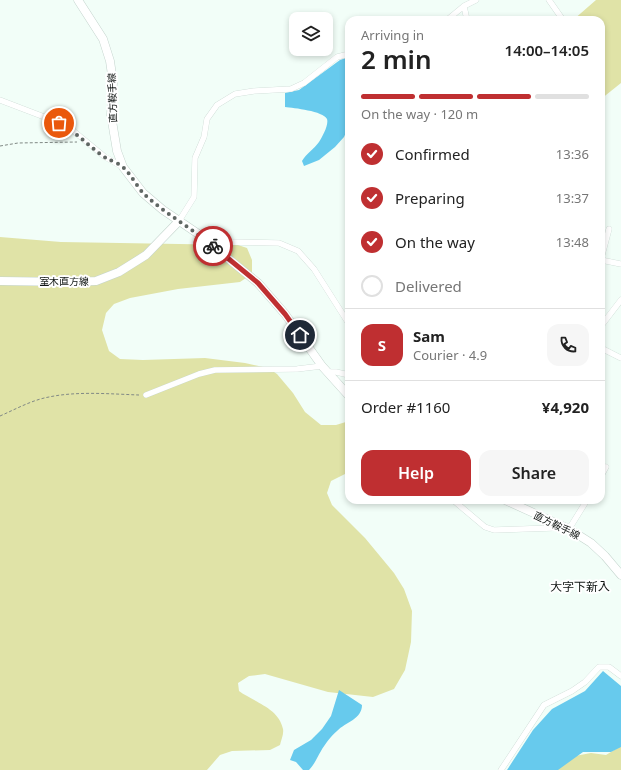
<!DOCTYPE html>
<meta charset="utf-8">
<style>
:root{--surface:#fff;--page:#f6f6f6;--text:#222;--muted:#767676;--line:#e0e0e0;--accent:#bf2f31}
body{margin:0;font-family:"Noto Sans","Noto Sans JP",sans-serif;background:var(--page);color:var(--text);height:100vh;display:flex;flex-direction:column;font-size:15px;white-space:nowrap}
*{box-sizing:border-box;margin:0}
p{font-size:13px;color:var(--muted)}
.icon{flex:none;width:22px;height:22px;fill:none;stroke:currentColor;stroke-width:2;stroke-linecap:round;stroke-linejoin:round}
.map{position:relative;flex:1;overflow:hidden}
.side{position:absolute;left:345px;top:16px;width:260px;height:488px;display:flex;flex-direction:column;background:var(--surface);border-radius:12px;box-shadow:0 2px 6px #0003}
.side>*{flex:none}
.controls{position:absolute;left:289px;top:12px;display:grid;gap:8px}
.controls a{display:grid;place-items:center;width:44px;height:44px;border-radius:8px;background:var(--surface);box-shadow:0 2px 6px #0003;font-size:20px}
.pin{position:absolute;display:grid;place-items:center;width:34px;height:34px;color:#fff;margin:-17px;border:2px solid #fff;border-radius:50%;box-shadow:0 1px 4px #0007}
.courier{position:absolute;display:grid;place-items:center;width:40px;height:40px;margin:-20px;border:3px solid #bf2f31;border-radius:50%;background:#fff;color:#222;box-shadow:0 1px 5px #0007}
.head em{font-style:normal;font-weight:600}
.head div{display:flex;flex-direction:column-reverse}
.head{display:flex;align-items:center;justify-content:space-between;height:68px;padding:0 16px}
h1{font-size:26px;font-weight:600;line-height:30px}
.bar{display:grid;grid-template-columns:repeat(4,1fr);gap:6px 4px;align-content:center;height:48px;padding:0 16px}
.bar i{height:5px;border-radius:3px;background:var(--line)}
.bar .selected{background:var(--accent)}
.bar p{grid-column:span 4}
.line{display:flex;align-items:center;gap:10px;padding:0 16px;border-top:1px solid var(--line)}
.line div{flex:1}
.round{display:grid;place-items:center;flex:none;width:42px;height:42px;border-radius:12px;background:var(--page)}
ol{padding:0 16px;list-style:none}
li{display:flex;align-items:center;gap:12px;height:44px}
li p{margin-inline-start:auto}
li .icon{padding:4px;border-radius:50%;background:var(--accent);color:#fff;stroke-width:4}
li:last-child{color:var(--muted)}
li i{width:22px;height:22px;border:2px solid var(--line);border-radius:50%}
.action{display:flex;gap:8px;margin-top:auto;padding:8px 16px}
.action a{flex:1;height:46px;border-radius:12px;background:var(--accent);color:#fff;font-size:16px;font-weight:600;line-height:46px;text-align:center}
.action a+a{background:var(--page);color:var(--text)}
.map>svg:first-child{display:block}
</style>
<div class="map">
<svg width="621" height="770" viewBox="0 0 621 770">
<rect width="100%" height="100%" fill="#f2fef8"/>
<path fill="#e0e3a7" d="M 596,0 L 621,0 L 621,83 L 601,99 L 601,20 L 573,20 Z
M 0,237 L 61,242 L 238,245 L 247,248 L 252,260 L 252,274 L 240,282 L 178,289 L 130,298 L 114,304 L 106,313 L 102,330 L 109,351 L 120,359 L 143,360 L 205,358 L 245,363 L 268,368 L 277,374 L 293,393 L 305,412 L 321,425 L 336,425 L 349,421 L 349,472 L 331,481 L 327,493 L 332,505 L 365,538 L 394,573 L 404,589 L 412,611 L 411,642 L 405,670 L 394,689 L 373,697 L 328,692 L 265,674 L 249,676 L 238,683 L 239,691 C 254,702 279,708 283,729 C 284,734 281,740 280,745 L 270,750 L 232,751 L 220,755 L 207,770 L 0,770 Z
M 621,746 L 621,770 L 554,770 L 564,758 L 591,753 L 606,755 Z"/>
<path fill="#67caed" d="M 349,57 L 349,126 L 344,137 L 335,147 L 319,160 L 304,166 L 302,161 C 306,154 314,149 319,142 C 322,137 329,125 327,119 C 323,111 294,108 285,107 L 285,93 L 299,90 L 340,60 Z
M 603,671 L 621,686 L 621,747 L 611,752 L 583,752 L 558,770 L 507,770 L 533,730 L 552,709 L 585,691 Z
M 339,690 L 362,705 C 362,719 346,722 337,731 C 331,736 325,744 321,751 C 317,757 315,764 309,770 L 303,770 L 296,762 L 290,760 L 294,750 L 311,740 L 322,729 L 331,716 Z"/>
<g fill="none" stroke-linecap="round" stroke-linejoin="round">
<defs>
<path id="street" d="M 549,0 L 563,20
M 464,6 L 467,20
M 447,20 L 464,6 L 476,0
M 0,100 L 47,118 L 71,129 L 105,157 L 123,167
M 179,221 L 194,197 L 195,158 L 204,137 L 207,119 L 217,105 L 235,94 L 254,91 L 291,89 L 304,83 L 337,57 L 349,54
M 221,252 L 228,242 L 279,243 L 298,251 L 314,269 L 349,324
M 601,259 L 609,229
M 601,260 L 621,264
M 601,326 L 621,300
M 601,348 L 621,358
M 328,372 L 336,372 L 349,375
M 146,395 L 199,374 L 215,370 L 297,369 L 322,366
M 601,476 L 606,467
M 453,500 L 485,527 L 494,530 L 553,528 L 559,525
M 569,529 L 587,500
M 501,770 L 544,705 L 572,691 L 585,682 L 599,667 L 609,667 L 621,676"/>
<path id="secondary" d="M 78,0 L 103,39 L 110,61 L 113,82 L 111,115 L 117,151 L 123,167 L 143,193 L 163,210 L 197,233 L 258,283 L 285,314 L 322,366 L 349,396
M 0,281 L 70,282 L 96,281 L 119,272 L 146,255 L 179,221
M 505,500 L 569,529 L 591,543 L 605,556 L 621,575"/>
</defs>
<use href="#street" stroke="#c4d4cd" stroke-width="6"/>
<use href="#secondary" stroke="#c4d4cd" stroke-width="9"/>
<path stroke="#818985" stroke-width="1" stroke-dasharray="3 2" stroke-linecap="butt" d="M 0,146 L 18,143 L 77,142
M 0,416 C 16,409 32,400 49,397 C 77,391 111,394 139,395"/>
<use href="#street" stroke="#fff" stroke-width="5.5"/>
<use href="#secondary" stroke="#fff" stroke-width="8"/>
</g>
<g fill="none" stroke-linecap="round" stroke-linejoin="round">
<path stroke="#606764" stroke-width="4" stroke-dasharray="0 7.2" d="M 59,123 C 77,132 89,147 106,158 C 111,161 119,163 124,168 C 132,176 137,187 145,195 C 166,214 191,228 213,246"/>
<path stroke="#bf2f31" stroke-width="5" d="M 213,246 L 258,283 L 285,314 L 300,335"/>
</g>
<g text-anchor="middle" stroke-width="4" stroke-linejoin="round" paint-order="stroke">
<g font-size="10" fill="#111614" stroke="#fff">
<text transform="translate(112 98) rotate(-92)" y="4">直方鞍手線</text>
<text x="64" y="285">室木直方線</text>
<text transform="translate(557 525) rotate(26)" y="4">直方鞍手線</text>
</g>
<g font-size="12" fill="#111614" stroke="#fff">
<text x="580" y="591">大字下新入</text>
</g>
</g>
</svg>
<div class="controls">
<a><svg class="icon" aria-label="layers" viewBox="0 0 24 24"><path d="M12 4l9 5-9 5-9-5zM3 14l9 5 9-5"/></svg></a>
</div>
<div class="pin" style="left:59px;top:123px;background:#ea580c"><svg class="icon" aria-label="bag" viewBox="0 0 24 24"><path d="M5 8h14l-1 12H6zM9 8a3 3 0 0 1 6 0"/></svg></div>
<div class="pin" style="left:300px;top:335px;background:#1f2937"><svg class="icon" aria-label="home" viewBox="0 0 24 24"><path d="M3 11l9-7 9 7M6 9v11h12V9"/></svg></div>
<div class="courier" style="left:213px;top:246px"><svg class="icon" aria-label="bike" viewBox="0 0 24 24"><circle cx="6" cy="16" r="4"/><circle cx="18" cy="16" r="4"/><path d="M6 16l4-8h5l3 8M10 8l3 8H6M13 5h3"/></svg></div>
<section class="side">
<div class="head"><div><h1>2 min</h1><p>Arriving in</p></div><em>14:00–14:05</em></div>
<div class="bar"><i class="selected"></i><i class="selected"></i><i class="selected"></i><i></i><p>On the way · 120 m</p></div>
<ol>
<li><svg class="icon" aria-label="check" viewBox="0 0 24 24"><path d="M5 12l5 5 9-10"/></svg>Confirmed<p>13:36</p></li>
<li><svg class="icon" aria-label="check" viewBox="0 0 24 24"><path d="M5 12l5 5 9-10"/></svg>Preparing<p>13:37</p></li>
<li><svg class="icon" aria-label="check" viewBox="0 0 24 24"><path d="M5 12l5 5 9-10"/></svg>On the way<p>13:48</p></li>
<li><i></i>Delivered</li>
</ol>
<div class="line" style="height:72px"><b class="round" style="background:var(--accent);color:#fff">S</b><div><b>Sam</b><p>Courier · 4.9</p></div><a class="round"><svg class="icon" aria-label="phone" viewBox="0 0 24 24"><path d="M5 4h4l2 5-3 2q2 4 5 5l2-3 5 2v4C11 20 4 13 5 4z"/></svg></a></div>
<div class="line" style="height:52px"><div>Order #1160</div><b>¥4,920</b></div>
<div class="action"><a>Help</a><a>Share</a></div>
</section>
</div>
